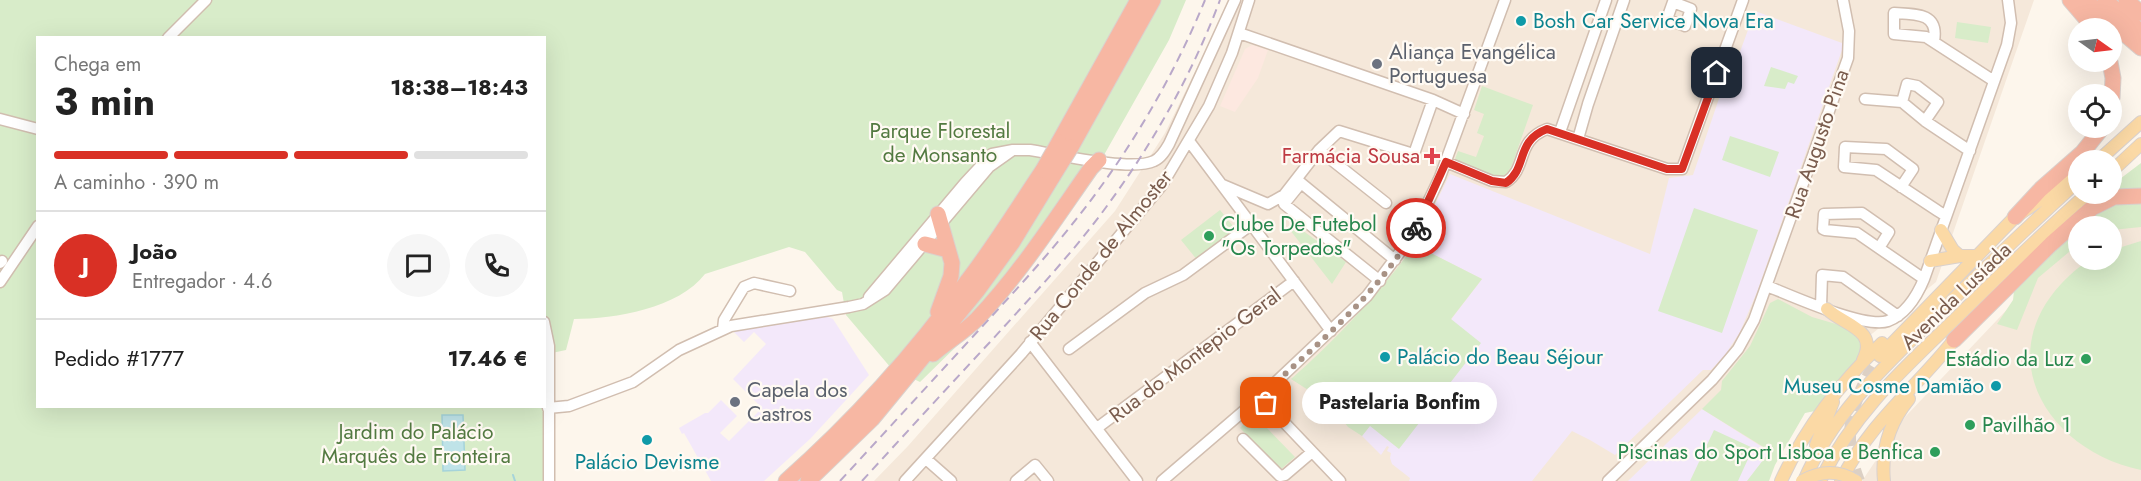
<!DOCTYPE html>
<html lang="pt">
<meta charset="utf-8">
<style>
:root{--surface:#fff;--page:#f6f6f6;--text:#222;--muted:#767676;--line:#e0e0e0;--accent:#d93025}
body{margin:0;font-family:Jost,sans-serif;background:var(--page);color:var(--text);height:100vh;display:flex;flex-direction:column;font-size:22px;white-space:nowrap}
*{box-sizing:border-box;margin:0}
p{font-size:20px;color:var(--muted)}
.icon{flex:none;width:33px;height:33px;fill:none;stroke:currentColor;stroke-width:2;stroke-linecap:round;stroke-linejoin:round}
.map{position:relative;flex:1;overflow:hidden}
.drawer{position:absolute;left:36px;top:36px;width:510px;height:372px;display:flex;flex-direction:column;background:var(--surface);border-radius:0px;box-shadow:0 6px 24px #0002}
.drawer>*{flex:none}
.needle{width:39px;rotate:104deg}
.tools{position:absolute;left:2068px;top:18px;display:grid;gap:12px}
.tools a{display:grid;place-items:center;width:54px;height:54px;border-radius:50%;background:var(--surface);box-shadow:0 6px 24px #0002;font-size:30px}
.pin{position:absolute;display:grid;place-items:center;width:51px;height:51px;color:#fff;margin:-26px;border-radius:12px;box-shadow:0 3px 9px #0006}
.courier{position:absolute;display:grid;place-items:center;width:60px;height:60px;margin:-30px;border:4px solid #d93025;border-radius:50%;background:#fff;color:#222;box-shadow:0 2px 8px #0007}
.bubble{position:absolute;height:42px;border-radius:21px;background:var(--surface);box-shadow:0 6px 24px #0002;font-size:20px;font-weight:700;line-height:42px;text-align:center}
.overview em{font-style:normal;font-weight:700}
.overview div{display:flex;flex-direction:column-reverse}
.overview{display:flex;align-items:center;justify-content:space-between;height:102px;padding:0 18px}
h1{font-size:39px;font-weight:700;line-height:45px}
.bar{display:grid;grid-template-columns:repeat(4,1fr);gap:9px 6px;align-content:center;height:72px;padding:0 18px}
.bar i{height:8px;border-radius:4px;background:var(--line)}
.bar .active{background:var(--accent)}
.bar p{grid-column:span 4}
.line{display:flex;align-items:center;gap:15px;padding:0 18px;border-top:2px solid var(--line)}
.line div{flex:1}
.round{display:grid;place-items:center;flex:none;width:63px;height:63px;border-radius:32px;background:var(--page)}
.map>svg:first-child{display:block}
</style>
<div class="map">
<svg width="2141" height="481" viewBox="0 0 2141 481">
<rect width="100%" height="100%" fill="#fdf6ec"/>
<path fill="#f5e8da" d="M 1230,0 L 2034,0 L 1936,282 L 1852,350 L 1777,317 L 1762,481 L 874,481 L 908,446 L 1115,211 L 1165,133 Z
M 2141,183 L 2141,481 L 1862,481 L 1905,417 L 2070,243 L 2079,235 L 2079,260 L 2112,260 L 2112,226 Z"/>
<path fill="#fde8e0" d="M 1252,45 L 1268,50 L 1258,78 L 1235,112 L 1220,106 L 1245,49 Z"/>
<path fill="#f3e8fa" d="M 1755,11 L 1842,43 L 1842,50 L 1757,292 L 1740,332 L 1725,355 L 1711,370 L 1703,370 L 1615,455 L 1590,440 L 1572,431 L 1532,481 L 1409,481 L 1410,478 L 1392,464 L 1390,458 L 1391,453 L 1387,451 L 1389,447 L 1387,446 L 1381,455 L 1362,436 L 1482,279 L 1415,245 L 1450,174 L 1650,254 L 1669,178 L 1693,175 L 1727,75 L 1731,76 Z
M 825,316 L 833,319 L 869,375 L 810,439 L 764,481 L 711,481 L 684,433 L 682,434 L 679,428 L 705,413 L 708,413 L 721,400 L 737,416 L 720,433 L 729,441 L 762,408 L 733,379 L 766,344 L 754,332 L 744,342 L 733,331 Z
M 1702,409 L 1770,452 L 1747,481 L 1628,481 Z"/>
<path fill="#d8ecc9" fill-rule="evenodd" d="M 0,0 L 1186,0 L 1169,40 L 1104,155 L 965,338 L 920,382 L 891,368 L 846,315 L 842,292 L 837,290 L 805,252 L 789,247 L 705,274 C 679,308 615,319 574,319 L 566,350 L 547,354 L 550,481 L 0,481 ZM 38,38 L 544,38 L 544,406 L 38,406 Z
M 1957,22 L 1991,27 L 1988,43 L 1955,38 Z
M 1771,67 L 1798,76 L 1794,84 L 1788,82 L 1785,89 L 1764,86 Z
M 1482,86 L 1533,105 L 1512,165 C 1508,172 1506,176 1498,178 L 1455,159 L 1458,151 L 1476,157 L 1484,136 L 1477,133 L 1484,114 L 1474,110 Z
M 1730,136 L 1779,152 L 1770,177 L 1722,160 Z
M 2141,163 L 2141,227 L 2112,230 L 2112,226 L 2079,226 L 2079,247 L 2069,252 L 2038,278 L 2017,330 L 1997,324 L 2013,300 L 2014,291 L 2042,240 L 2101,194 L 2112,194 L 2112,185 Z
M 1694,208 L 1758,230 L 1722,333 L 1658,311 Z
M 1220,210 L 1237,231 L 1198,261 L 1181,240 Z
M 1295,225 L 1346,262 L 1332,284 L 1290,230 Z
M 2141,241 L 2141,470 C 2052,452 1990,361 2061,284 C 2069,276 2082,262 2094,260 C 2099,258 2106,260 2112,260 L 2112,250 Z
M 1415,245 L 1482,279 L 1451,319 L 1481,343 L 1399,449 L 1370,426 L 1362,436 L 1348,427 L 1330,404 L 1291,379 C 1337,339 1378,294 1415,245 Z
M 1778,299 L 1812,317 L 1853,329 L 1862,341 L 1859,358 L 1815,411 L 1805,413 L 1775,465 L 1769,481 L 1747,481 L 1770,451 L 1702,409 L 1721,390 L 1722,381 L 1750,346 L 1770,303 Z
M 1258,410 L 1270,422 L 1266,427 L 1295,457 L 1280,470 L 1240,428 Z
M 1714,430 L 1753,448 L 1738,481 L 1690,481 Z"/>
<path fill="#bfe3e8" stroke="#a5d3da" stroke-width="1.5" d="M 442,415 L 463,415 L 465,470 L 443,471 Z"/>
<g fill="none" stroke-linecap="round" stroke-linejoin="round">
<path stroke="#a5d3da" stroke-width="2" d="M 513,475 L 515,481"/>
<path stroke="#dcd0c4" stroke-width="12" stroke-dasharray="12 6" stroke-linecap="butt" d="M 1859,481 C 1840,433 1853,397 1880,356"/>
<defs>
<path id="minor" d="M 1673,2 L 1691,9 L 1685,26 L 1667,19 Z
M 1239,33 L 1433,100 L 1464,114
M 168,38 L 206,0
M 1934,41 C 1939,13 1916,14 1894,13 L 1894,34 L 1926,37 L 1994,81
M 1865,99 L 1902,102 L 1925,121 L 1970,151
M 1902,102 L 1907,84 L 1917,86 L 1938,102 L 1925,121
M 0,119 L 38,129
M 1560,132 L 1606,0
M 1578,139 L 1588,104 L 1624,0
M 1189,141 L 1331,331
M 1319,150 L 1386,203
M 1446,162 L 1492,181 L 1506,182 C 1528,168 1515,141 1547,129 L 1667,169 L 1682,169 L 1743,0
M 1223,185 L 1268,204 L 1284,195 L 1319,150 L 1339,131 L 1410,153 L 1415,151 L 1433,100
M 1901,187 L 1913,169 L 1886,149 L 1845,147 L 1844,167 L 1876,170 L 1938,211 L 1946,216
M 1879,248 L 1889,232 L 1862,213 L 1824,214 L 1823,229 L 1825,230 L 1857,233 L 1924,279
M 0,263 L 2,261
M 1380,281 L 1284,204 L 1301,183 L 1395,260
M 0,282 L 38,226
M 1767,286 C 1792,296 1865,329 1888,321 C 1906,314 1917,296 1924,279 L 2007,45 L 2011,23 L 2008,0
M 869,297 L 965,183 L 992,154 L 1013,150 L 1030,150 C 1056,154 1131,172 1154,161 C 1161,158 1165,151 1169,144 L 1235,0
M 1821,307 L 1822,275 L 1843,277 L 1898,316
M 544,322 L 549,346 L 549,481
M 723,329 L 724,320 L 744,287 L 754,283 L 790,291
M 1030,342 L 1137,481
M 1069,349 L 1145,293 L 1183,275 L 1252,224
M 1260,397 L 1340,481
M 548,408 L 569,406 L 633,382 L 679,350 L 731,326 L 849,307 L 863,304 L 885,290 L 989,167 L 1013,150
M 1097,428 L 1294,281
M 1243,439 L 1280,476 L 1285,475 L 1312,452
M 926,459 L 951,481
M 905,481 L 1021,354 L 1162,185 L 1209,106 L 1232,53 L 1249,0
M 1016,481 L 1035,465 L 1048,481
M 1162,481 L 1260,397 L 1367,296 L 1412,236 L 1440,177 L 1505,0
M 1608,481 L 1712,380 L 1738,349 L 1754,320 L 1848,58 L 1849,31 L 1843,0"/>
<path id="major" d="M 2099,160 L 2141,122
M 2112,171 L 2141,144
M 1941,230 L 1953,250 L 1960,256
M 1930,261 L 1960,256 L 1975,256
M 1827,309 C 1843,325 1879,329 1863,360
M 1880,356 L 2015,217 L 2046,196 L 2079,170
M 1816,445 L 1833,402
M 1781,481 C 1805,428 1840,383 1882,343
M 1804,481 C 1833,412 1888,363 1940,312 C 1986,267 2032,223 2079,180
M 1820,481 C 1854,413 1901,371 1954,320 C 1998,277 2041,234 2087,194
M 1841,481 C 1870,421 1919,386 1958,335
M 1884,481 C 1881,450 1889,423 1909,399"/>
<path id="highway" d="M 2070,0 L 2094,28
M 2085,0 L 2141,48
M 2105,0 L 2141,32
M 2126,0 L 2141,13
M 2110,62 L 2113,78 L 2112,98
M 1059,142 L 1138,0
M 1071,147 L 1153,0
M 938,214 L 952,263 L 951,276 L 938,312
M 2015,217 L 2041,189 L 2082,153 L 2102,128
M 925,244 L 948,250
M 1954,340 L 2051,244 L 2092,208 L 2114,197 L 2141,196
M 933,354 C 947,342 964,332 977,319 C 1020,274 1055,219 1091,168 L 1099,160
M 786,481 C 854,421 915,353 968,280 C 995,245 1018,207 1043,170
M 808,481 L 872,419 L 914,368 L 977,291 L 1012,243 L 1053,176"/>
</defs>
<use href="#minor" stroke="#d1beb0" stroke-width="13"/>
<use href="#major" stroke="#dad1cd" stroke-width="14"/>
<use href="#highway" stroke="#dad1cd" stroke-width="17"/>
<use href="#minor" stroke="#fff" stroke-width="10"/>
<use href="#major" stroke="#fbd9a5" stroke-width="12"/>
<use href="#highway" stroke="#f7b7a3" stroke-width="15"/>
<path stroke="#b9a8c9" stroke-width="2" stroke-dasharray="9 6" stroke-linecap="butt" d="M 840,481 C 886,431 932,381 978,331 C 1016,290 1054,249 1088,204 C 1135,142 1175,73 1205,0
M 862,481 C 905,434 948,387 991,341 C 1030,298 1070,256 1104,210 C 1152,145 1192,75 1220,0"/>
<defs>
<path id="major-bridge" d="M 1802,481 C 1820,471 1837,469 1856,481"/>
<path id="highway-bridge" d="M 1043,170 L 1059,142
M 1053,176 L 1071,147"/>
</defs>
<use href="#major-bridge" stroke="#dad1cd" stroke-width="14" stroke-linecap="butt"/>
<use href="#highway-bridge" stroke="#dad1cd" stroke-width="17" stroke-linecap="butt"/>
<use href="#major-bridge" stroke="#fbd9a5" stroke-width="12"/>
<use href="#highway-bridge" stroke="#f7b7a3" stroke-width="15"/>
</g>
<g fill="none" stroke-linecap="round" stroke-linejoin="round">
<path stroke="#a89285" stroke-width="6" stroke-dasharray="0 10.8" d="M 1266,403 L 1260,397 C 1316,345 1377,296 1416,228"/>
<path stroke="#d93025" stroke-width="8" d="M 1416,228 L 1446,162 L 1492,181 L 1506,183 C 1528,168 1515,141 1547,129 L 1667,169 L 1682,169 L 1717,73"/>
</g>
<g fill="#0f9aa8" stroke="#fffaf3" stroke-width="2">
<circle cx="1521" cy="21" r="6"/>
<circle cx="1385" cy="357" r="6"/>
<circle cx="1996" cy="386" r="6"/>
<circle cx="647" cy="440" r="6"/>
</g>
<g fill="#6b7280" stroke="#fffaf3" stroke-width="2">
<circle cx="1377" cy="64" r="6"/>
<circle cx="735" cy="402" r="6"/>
</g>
<path fill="#e0444e" stroke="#fffaf3" stroke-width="2" d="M1429 147h6v6h6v6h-6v6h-6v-6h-6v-6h6z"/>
<g fill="#2e9e5b" stroke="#fffaf3" stroke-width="2">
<circle cx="1209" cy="236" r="6"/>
<circle cx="2086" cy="359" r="6"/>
<circle cx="1970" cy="425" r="6"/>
<circle cx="1935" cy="452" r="6"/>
</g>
<g text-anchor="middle" stroke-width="4.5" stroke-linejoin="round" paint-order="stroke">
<g font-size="21" fill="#0d838f" stroke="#fffaf3" text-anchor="start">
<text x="1533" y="28">Bosh Car Service Nova Era</text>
<text x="1397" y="364">Palácio do Beau Séjour</text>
<text x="1984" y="393" text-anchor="end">Museu Cosme Damião</text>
<text x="647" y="469" text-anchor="middle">Palácio Devisme</text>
</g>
<g font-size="21" fill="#5b616d" stroke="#fffaf3" text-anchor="start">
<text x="1389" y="59">Aliança Evangélica<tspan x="1389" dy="24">Portuguesa</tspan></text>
<text x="747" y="397">Capela dos<tspan x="747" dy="24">Castros</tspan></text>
</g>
<g font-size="21" fill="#537a41" stroke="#fffaf3">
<text x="940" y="138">Parque Florestal<tspan x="940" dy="24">de Monsanto</tspan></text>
<text x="416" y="439">Jardim do Palácio<tspan x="416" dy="24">Marquês de Fronteira</tspan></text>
</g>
<g font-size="21" fill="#7a5c4d" stroke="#fffaf3">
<text transform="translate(1817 144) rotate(-71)" y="7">Rua Augusto Pina</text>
<text transform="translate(1101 255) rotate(-51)" y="7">Rua Conde de Almoster</text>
<text transform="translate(1956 296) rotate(-44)" y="7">Avenida Lusíada</text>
<text transform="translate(1195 355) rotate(-37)" y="7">Rua do Montepio Geral</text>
</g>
<g font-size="21" fill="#be3a42" stroke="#fffaf3" text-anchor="end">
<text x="1420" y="163">Farmácia Sousa</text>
</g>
<g font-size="21" fill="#27864d" stroke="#fffaf3" text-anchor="start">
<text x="1221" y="231">Clube De Futebol<tspan x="1221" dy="24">"Os Torpedos"</tspan></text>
<text x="2074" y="366" text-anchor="end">Estádio da Luz</text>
<text x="1982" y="432">Pavilhão 1</text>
<text x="1923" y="459" text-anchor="end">Piscinas do Sport Lisboa e Benfica</text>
</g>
</g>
</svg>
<div class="tools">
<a><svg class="needle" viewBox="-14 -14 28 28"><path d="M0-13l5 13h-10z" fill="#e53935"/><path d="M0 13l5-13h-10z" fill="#767676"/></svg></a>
<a><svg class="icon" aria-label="locate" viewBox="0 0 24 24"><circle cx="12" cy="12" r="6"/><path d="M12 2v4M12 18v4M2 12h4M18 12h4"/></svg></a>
<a>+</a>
<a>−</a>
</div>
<div class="pin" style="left:1266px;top:403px;background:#ea580c"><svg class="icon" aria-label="bag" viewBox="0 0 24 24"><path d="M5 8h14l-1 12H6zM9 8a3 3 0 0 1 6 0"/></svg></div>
<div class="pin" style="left:1717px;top:73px;background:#1f2937"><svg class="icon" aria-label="home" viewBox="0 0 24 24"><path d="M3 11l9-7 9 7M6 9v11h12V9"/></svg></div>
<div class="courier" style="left:1416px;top:228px"><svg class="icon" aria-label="bike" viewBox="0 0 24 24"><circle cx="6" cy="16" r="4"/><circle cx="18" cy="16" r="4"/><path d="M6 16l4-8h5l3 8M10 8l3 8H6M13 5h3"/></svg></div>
<div class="bubble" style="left:1302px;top:382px;width:195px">Pastelaria Bonfim</div>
<section class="drawer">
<div class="overview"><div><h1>3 min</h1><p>Chega em</p></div><em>18:38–18:43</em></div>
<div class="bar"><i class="active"></i><i class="active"></i><i class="active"></i><i></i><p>A caminho · 390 m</p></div>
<div class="line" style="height:108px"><b class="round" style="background:var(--accent);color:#fff">J</b><div><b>João</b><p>Entregador · 4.6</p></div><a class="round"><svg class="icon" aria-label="chat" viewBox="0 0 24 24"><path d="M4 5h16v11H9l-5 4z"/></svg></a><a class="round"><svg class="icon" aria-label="phone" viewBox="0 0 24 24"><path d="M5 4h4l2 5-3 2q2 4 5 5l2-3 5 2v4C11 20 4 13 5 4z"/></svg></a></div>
<div class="line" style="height:78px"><div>Pedido #1777</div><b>17.46 €</b></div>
</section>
</div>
